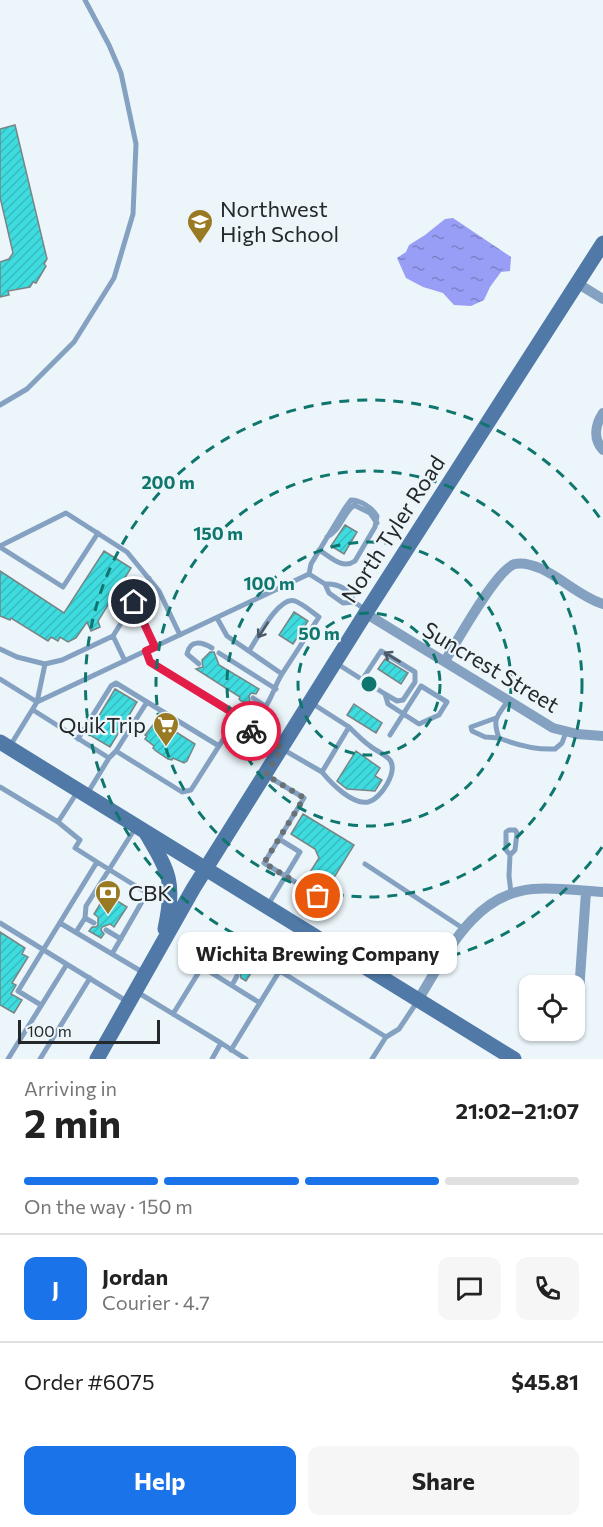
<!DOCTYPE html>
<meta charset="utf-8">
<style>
:root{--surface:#fff;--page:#f6f6f6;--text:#222;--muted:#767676;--line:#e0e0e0;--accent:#1a73e8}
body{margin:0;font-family:Commissioner,sans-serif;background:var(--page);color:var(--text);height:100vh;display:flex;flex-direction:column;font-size:22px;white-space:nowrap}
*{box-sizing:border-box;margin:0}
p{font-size:20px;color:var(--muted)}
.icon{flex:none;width:33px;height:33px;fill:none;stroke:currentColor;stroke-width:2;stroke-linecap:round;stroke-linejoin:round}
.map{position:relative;height:1059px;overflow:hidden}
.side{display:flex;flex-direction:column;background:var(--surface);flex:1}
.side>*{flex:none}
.tools{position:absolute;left:519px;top:975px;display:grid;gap:12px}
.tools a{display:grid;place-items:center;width:66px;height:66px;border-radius:12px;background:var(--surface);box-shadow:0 2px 4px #0004;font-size:30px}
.scale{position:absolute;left:18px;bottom:15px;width:142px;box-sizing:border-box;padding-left:6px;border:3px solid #24282a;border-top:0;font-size:16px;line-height:21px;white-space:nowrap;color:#24282a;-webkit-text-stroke:4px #ebf5fa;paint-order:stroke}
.pin{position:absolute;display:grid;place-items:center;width:51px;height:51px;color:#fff;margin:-26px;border:3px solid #fff;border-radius:50%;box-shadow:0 2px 6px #0007}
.courier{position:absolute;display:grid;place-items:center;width:60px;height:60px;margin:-30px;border:4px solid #e11d48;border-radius:50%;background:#fff;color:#222;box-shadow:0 2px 8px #0007}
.bubble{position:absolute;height:42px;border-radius:12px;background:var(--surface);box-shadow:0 2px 4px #0004;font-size:20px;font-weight:700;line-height:42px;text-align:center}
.summary em{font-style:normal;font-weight:700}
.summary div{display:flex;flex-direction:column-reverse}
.summary{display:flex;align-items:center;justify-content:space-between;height:102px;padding:0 24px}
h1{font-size:39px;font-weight:700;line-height:45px}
.bar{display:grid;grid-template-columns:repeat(4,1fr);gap:9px 6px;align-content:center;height:72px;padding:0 24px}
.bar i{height:8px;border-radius:4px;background:var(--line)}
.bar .current{background:var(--accent)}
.bar p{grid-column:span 4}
.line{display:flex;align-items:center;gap:15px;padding:0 24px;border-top:2px solid var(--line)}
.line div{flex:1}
.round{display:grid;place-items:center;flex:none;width:63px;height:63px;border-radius:12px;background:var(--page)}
.action{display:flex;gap:12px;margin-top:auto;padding:12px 24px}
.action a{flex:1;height:69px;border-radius:12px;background:var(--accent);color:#fff;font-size:24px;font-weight:700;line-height:69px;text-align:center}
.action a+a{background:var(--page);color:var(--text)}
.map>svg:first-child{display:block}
</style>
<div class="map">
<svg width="603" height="1059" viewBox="0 0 603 1059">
<defs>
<pattern id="water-ripples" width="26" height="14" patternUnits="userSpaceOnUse" patternTransform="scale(1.5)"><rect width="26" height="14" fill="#989ef6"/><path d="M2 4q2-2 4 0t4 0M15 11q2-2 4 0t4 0" fill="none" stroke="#7c81c7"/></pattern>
<pattern id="building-hatch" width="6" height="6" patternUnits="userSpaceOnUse" patternTransform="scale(1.5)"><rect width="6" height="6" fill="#3edbdf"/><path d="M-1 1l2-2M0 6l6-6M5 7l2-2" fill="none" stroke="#36bcc0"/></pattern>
</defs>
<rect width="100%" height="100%" fill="#ebf5fa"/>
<path fill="url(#water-ripples)" d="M 453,218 L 511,257 L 510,271 L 501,272 L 490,287 L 484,300 L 471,306 L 454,305 L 443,293 L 423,287 L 406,278 L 397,258 L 406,252 L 409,245 L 425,235 L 445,219 Z"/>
<path fill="url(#building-hatch)" stroke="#798484" stroke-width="1.5" d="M 15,125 L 47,259 L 44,264 L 46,266 L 36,283 L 33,282 L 30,287 L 8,291 L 9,295 L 0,297 L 0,262 L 9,259 L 13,253 L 0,197 L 0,129 Z
M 345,525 L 357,532 L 344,554 L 331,546 Z
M 104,551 L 131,568 L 98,621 L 100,627 L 91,631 L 87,622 L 76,638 L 68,642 L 60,637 L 58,641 L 51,637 L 48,641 L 11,618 L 10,620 L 0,616 L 0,571 L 64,613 Z
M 294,612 L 308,621 L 293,644 L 279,635 Z
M 210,652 L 214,652 L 219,665 L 259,689 L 256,694 L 251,693 L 249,696 L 250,702 L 249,705 L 241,701 L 239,699 L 240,697 L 196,669 L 203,667 L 202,660 Z
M 385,659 L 408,673 L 401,684 L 378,669 Z
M 115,689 L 137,702 L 110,747 L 88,734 Z
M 354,704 L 382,723 L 376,733 L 347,715 Z
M 157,720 L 195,744 L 187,761 L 184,763 L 173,758 L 172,760 L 168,759 L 156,751 L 153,748 L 154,746 L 145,739 L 147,736 L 145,735 Z
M 356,751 L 380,768 L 375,776 L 382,780 L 375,791 L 347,789 L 337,781 Z
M 303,814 L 354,845 L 327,889 L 307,877 L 319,858 L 315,849 L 291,834 Z
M 106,894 L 127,907 L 114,927 L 110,924 L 102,927 L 101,930 L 104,934 L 101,938 L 89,931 L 92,927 L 96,927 L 98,925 L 98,917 L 94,914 Z
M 0,932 L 25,948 L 22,954 L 28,957 L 12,983 L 16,985 L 11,994 L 22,1000 L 14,1013 L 0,1005 Z
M 222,944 L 256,965 L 246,981 L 241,978 L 240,972 L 233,973 L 224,968 L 225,963 L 222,961 L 216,963 L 212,960 Z"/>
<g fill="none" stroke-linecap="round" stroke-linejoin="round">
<path stroke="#85a1c1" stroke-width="5" d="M 0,405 L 27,389 L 74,342 L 114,278 L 133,214 L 136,144 L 121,73 L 109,45 L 85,0
M 327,537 C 341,530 342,515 354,505 L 370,513 L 377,523
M 0,546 L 66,513 L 127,552 L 159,591 L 180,635
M 0,547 L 63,587 L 98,533
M 309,574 L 311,564 L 345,508 L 351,500 C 361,500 373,509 377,516 L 375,527 L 355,561 C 342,570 331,557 319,550
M 325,584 C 338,583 349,589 354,602
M 134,602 L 155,647
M 217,618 L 227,636 L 282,674 C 269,694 270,721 238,716
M 113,636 L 125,661
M 0,649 L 17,657 L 45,664 L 37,702 L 0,679
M 249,651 C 257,639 279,595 295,601 C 303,604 312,612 319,617 L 282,674
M 219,653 L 276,689
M 336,663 L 385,694 L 388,704 L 419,724 L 439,715 L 447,702 L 421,686 L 390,735
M 45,664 L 62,660 L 113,636 L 149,578
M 199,664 L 187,654 C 190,639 202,642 212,648
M 362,680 L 381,651 L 415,672 L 415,682 L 403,700 L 397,701 L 385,694
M 253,698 L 265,706
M 508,701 C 497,716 492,719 499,738 C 517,745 536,750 555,749 L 562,743 L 566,732
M 33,710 L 109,758 L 87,794
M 496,718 L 471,727 L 472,731 L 485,737 L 499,738
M 231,727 L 246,728 L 322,772 L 349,727 L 310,702
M 231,727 L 239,737 L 272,757
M 78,739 L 111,686 L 116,683 L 147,702
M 10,746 L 37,702 L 309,574 L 325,584 L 329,593 L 343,603 L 354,602 L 366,610
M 116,751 L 147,702 L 219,746
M 109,758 L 116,751 L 182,792 L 191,790 L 238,716 L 150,662 L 145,651
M 322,772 C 331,783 352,805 368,802 C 381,799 398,772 390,760 C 385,754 376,751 370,746 C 363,741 356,734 349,727
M 266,775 L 304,798 L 279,839 L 300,852 L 268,905
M 0,787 L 58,822 L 80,840 L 75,848 L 97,862 L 18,991 L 41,1005
M 58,822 L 78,791
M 279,839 L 264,863 L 318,896
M 510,855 L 515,850 L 517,833 L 515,830 L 509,830 L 506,832 L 506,850 L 510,855 L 509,876 L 511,893
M 97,862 L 147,893 L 112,954
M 365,864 L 464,929
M 85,918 L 94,923
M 0,923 L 128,1002
M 60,923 L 144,973
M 106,930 L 121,939
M 76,932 L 85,918 L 86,906 L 136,827
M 202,967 L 222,935 L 386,1037
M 214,974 L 220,965
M 232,985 L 237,976
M 137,992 L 221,1043 L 212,1059
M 173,1014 L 202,967 L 260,1003
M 221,1043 L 246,1059
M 231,1050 L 304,931
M 8,1059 L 67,964
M 40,1059 L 90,978
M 372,1059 L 386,1037 L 399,1029 L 417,1002"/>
<path stroke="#85a1c1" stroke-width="10" d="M 577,283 L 603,299
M 603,413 C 595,425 593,439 603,450
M 365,613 L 553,728 L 577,734 L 603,736
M 445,661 C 456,643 497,568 515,564 C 523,562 535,566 542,569 C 563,579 581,597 603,604
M 579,992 L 586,892
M 418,1000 C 446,955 473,894 533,889 C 556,887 580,891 603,892"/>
<path stroke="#5079a7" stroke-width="15" d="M 0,742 L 514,1059
M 146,833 C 170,874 175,881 165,929
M 97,1059 L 193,889 L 367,611 L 603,243"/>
</g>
<defs><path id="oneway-shaft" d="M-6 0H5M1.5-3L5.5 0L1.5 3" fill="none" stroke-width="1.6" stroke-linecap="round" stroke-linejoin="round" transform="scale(1.5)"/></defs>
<g stroke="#4b5866">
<use href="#oneway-shaft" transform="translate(263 630) rotate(123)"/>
<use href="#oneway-shaft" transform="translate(392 657) rotate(-149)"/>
</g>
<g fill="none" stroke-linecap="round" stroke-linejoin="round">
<path stroke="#6a7073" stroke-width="6" stroke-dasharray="0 10.8" d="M 251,731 L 282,748 L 266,775 L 304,798 L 264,863 L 318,896"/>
<path stroke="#e11d48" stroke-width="8" d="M 134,602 L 155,647 L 146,651 L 150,662 L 238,716 L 231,727 L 246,728 L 251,731"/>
</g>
<g fill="none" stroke="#0f766e" stroke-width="3" stroke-dasharray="10 8">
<circle cx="369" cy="684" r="71"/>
<circle cx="369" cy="684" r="142"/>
<circle cx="369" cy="684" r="213"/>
<path d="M602 847A284 284 0 1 1 602 521"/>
</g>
<defs>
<symbol id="school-pin" viewBox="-11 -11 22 30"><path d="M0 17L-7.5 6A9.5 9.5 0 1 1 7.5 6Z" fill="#997922" stroke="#ebf5fa"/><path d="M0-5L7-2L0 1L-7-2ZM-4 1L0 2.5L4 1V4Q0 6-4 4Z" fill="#fff"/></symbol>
<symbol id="supermarket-pin" viewBox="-11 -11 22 30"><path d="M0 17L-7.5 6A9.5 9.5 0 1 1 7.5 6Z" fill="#997922" stroke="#ebf5fa"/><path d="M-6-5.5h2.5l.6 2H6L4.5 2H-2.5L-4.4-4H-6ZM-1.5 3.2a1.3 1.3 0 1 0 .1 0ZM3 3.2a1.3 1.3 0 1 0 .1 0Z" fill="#fff"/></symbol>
<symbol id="bank-pin" viewBox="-11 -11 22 30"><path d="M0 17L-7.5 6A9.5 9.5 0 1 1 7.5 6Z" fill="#997922" stroke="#ebf5fa"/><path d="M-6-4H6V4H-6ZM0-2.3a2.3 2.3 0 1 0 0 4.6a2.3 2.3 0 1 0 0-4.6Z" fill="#fff"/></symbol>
</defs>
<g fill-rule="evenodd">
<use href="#school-pin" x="185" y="207" width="30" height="40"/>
<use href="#supermarket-pin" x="151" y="710" width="30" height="40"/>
<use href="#bank-pin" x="93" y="878" width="30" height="40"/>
</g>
<g text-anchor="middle" stroke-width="4.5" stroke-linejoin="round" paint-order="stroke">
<g font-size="22" fill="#24282a" stroke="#ebf5fa" text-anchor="start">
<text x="220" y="217">Northwest<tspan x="220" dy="25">High School</tspan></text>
<text x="146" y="733" text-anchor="end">QuikTrip</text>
<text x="128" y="901">CBK</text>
</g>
<g font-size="22" fill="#24282a" stroke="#ebf5fa">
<text transform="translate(393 529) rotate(-57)" y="8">North Tyler Road</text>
<text transform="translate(491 667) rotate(31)" y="8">Suncrest Street</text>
</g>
</g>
<circle cx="369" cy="684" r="9" fill="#0f766e" stroke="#ebf5fa" stroke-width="3"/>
<g font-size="18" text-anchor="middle" font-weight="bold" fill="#0f766e" stroke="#ebf5fa" stroke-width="4.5" stroke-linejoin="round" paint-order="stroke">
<text x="168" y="489">200 m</text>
<text x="218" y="540">150 m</text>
<text x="269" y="590">100 m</text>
<text x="319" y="640">50 m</text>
</g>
</svg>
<div class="tools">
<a><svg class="icon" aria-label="locate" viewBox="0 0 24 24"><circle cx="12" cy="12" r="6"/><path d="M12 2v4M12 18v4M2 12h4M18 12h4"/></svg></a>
</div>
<div class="scale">100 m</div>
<div class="pin" style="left:318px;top:896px;background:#ea580c"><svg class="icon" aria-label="bag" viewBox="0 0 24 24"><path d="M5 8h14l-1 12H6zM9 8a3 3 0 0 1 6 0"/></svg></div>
<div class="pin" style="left:134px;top:602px;background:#1f2937"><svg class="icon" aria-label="home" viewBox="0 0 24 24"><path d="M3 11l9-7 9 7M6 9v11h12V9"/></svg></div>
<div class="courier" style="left:251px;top:731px"><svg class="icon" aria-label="bike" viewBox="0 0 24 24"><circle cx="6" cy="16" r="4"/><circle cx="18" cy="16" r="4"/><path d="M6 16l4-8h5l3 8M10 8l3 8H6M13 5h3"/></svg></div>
<div class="bubble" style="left:178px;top:932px;width:279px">Wichita Brewing Company</div>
</div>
<section class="side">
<div class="summary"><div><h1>2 min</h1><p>Arriving in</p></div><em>21:02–21:07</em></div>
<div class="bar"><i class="current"></i><i class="current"></i><i class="current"></i><i></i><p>On the way · 150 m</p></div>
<div class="line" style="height:108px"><b class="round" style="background:var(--accent);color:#fff">J</b><div><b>Jordan</b><p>Courier · 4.7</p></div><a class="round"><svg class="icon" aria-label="chat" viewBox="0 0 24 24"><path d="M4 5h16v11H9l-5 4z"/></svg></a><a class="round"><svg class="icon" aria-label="phone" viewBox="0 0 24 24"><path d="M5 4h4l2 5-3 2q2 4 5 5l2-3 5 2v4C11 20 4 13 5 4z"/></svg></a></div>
<div class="line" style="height:78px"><div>Order #6075</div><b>$45.81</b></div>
<div class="action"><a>Help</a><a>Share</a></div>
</section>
